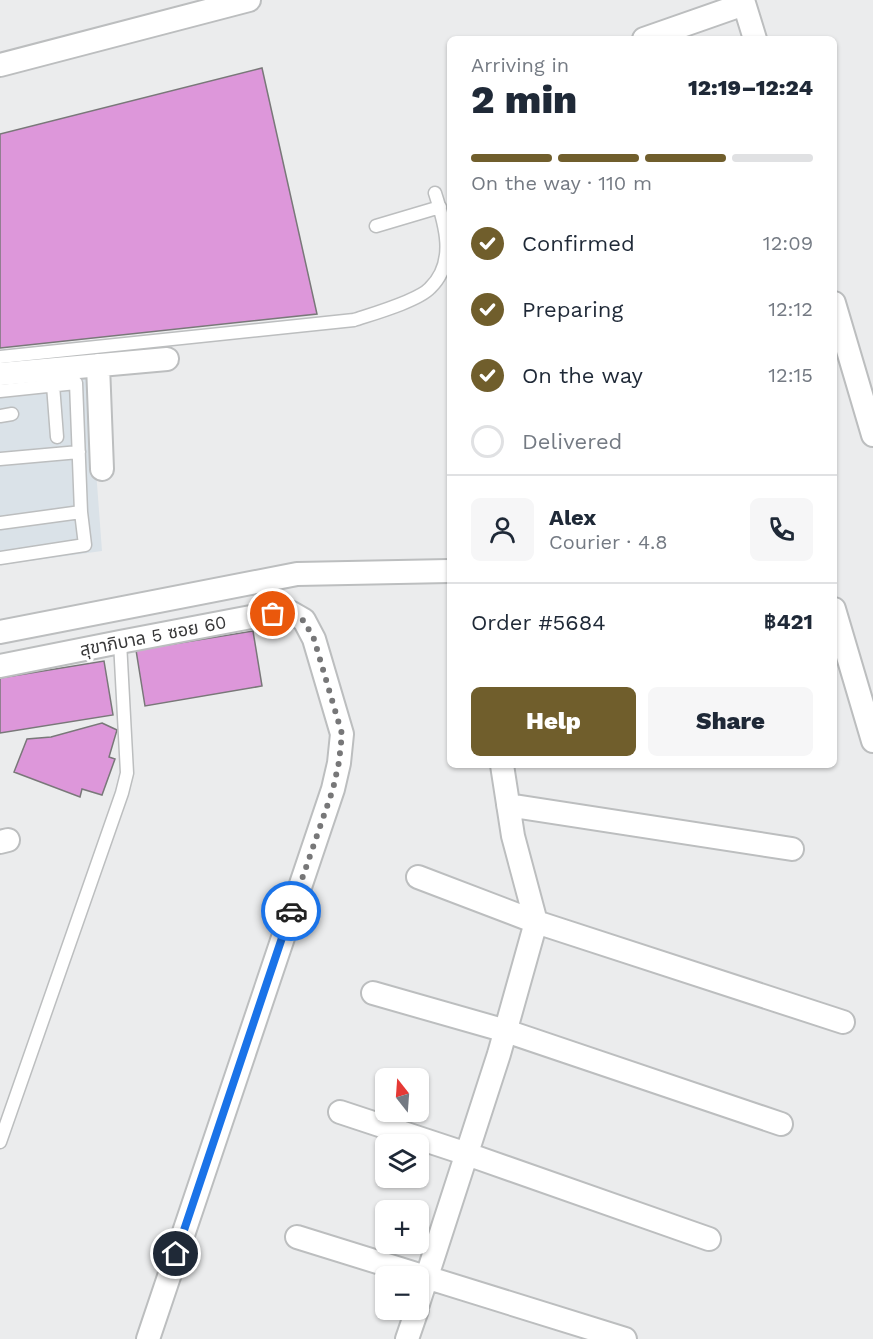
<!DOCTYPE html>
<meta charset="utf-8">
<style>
:root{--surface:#fff;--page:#f6f6f7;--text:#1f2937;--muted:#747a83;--line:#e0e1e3;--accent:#705e2c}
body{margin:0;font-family:"Work Sans","Noto Sans Thai",sans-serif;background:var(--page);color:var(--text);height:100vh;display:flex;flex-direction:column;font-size:22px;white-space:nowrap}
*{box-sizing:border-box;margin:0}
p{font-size:20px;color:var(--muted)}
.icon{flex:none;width:33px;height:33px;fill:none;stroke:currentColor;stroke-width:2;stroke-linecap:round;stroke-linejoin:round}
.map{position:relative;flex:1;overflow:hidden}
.panel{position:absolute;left:447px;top:36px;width:390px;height:732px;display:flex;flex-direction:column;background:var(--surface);border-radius:9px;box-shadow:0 2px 4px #0004}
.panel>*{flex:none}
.needle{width:39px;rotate:343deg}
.controls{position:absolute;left:375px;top:1068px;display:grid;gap:12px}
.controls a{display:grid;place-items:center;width:54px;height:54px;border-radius:9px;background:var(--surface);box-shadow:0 2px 4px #0004;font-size:30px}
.pin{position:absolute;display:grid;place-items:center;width:51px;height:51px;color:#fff;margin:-26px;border:3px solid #fff;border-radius:50%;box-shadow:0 2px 6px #0007}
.courier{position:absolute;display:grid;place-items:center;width:60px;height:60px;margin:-30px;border:4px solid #1a73e8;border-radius:50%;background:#fff;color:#222;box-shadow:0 2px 8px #0007}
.headline em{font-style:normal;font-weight:800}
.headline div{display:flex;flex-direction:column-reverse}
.headline{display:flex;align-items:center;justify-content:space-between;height:102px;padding:0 24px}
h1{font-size:39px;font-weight:800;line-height:45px}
.bar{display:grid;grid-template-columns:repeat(4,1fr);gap:9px 6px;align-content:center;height:72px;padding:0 24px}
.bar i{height:8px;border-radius:4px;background:var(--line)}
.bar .current{background:var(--accent)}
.bar p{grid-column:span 4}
.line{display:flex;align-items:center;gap:15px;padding:0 24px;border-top:2px solid var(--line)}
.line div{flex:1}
.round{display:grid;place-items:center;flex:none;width:63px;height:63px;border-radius:9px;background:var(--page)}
ol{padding:0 24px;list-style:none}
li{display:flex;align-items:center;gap:18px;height:66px}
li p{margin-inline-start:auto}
li .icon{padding:6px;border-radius:50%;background:var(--accent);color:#fff;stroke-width:4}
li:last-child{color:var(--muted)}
li i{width:33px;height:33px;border:3px solid var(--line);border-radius:50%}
.button{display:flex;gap:12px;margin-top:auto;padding:12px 24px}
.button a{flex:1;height:69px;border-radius:9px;background:var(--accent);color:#fff;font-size:24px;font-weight:800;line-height:69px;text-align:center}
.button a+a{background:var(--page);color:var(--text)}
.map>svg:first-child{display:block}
</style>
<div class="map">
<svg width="873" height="1339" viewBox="0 0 873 1339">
<rect width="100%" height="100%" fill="#ebeced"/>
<path fill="#dae2e8" d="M 89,376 L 102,551 L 0,565 L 0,383 Z"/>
<path fill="#dd97da" stroke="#797879" stroke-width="1.5" d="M 262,68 L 317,314 L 0,348 L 0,134 Z
M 253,631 L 262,686 L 145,706 L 136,650 Z
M 104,661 L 113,715 L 0,733 L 0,678 Z
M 102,723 L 117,730 L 109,757 L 115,759 L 102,795 L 82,789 L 80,797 L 14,772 L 27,739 L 51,737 Z"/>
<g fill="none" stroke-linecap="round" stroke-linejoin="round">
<defs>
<path id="service" d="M 376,226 L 440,207
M 0,357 L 354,320 C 372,314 418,301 430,288 C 457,262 445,224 435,193
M 53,385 L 57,437
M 0,391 L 76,383 L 81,512 L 85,545 L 0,558
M 0,416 L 12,414
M 0,459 L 79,452
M 0,523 L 81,512
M 0,1142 L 122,793 L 127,773 L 120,642"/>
<path id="minor" d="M 743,0 L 755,39
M 644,39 L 744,4
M 0,65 L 249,0
M 834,303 L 873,435
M 98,365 L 102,469
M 0,374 L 167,359
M 834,609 L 873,741
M 0,632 L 297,574 L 449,571
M 0,666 L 120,642 L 256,616 L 290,612 L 304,620 L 314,639 L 342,734 L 339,763 L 333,789 L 148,1339
M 508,805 L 792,849
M 0,842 L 8,840
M 418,877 L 536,922 L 843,1022
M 373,993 L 506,1031 L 781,1124
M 340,1112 L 467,1154 L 709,1239
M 297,1237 L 625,1339
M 418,1304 L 499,1054 L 536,922 L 513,836 L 502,765
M 407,1339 L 417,1310"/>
</defs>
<use href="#service" stroke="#bcbebf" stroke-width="15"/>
<use href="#minor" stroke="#bcbebf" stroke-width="26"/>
<use href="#service" stroke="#fff" stroke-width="12"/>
<use href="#minor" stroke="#fff" stroke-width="22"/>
</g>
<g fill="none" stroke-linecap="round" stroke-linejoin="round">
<path stroke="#777778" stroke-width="6" stroke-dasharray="0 10.8" d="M 273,614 L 290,612 L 304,621 L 314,639 L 342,734 L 339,762 L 333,789 L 291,911"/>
<path stroke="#1a73e8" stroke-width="8" d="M 176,1254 L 291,911"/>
</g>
<g text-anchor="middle" stroke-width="6" stroke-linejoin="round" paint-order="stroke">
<g font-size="18" fill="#383839" stroke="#fff">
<text transform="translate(153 636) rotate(-11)" y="6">สุขาภิบาล 5 ซอย 60</text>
</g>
</g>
</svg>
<div class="controls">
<a><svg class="needle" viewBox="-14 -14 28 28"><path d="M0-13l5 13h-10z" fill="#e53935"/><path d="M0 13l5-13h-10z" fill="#747a83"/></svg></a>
<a><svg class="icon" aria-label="layers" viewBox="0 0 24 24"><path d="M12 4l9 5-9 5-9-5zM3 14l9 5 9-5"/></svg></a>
<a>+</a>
<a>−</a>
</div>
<div class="pin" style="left:273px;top:614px;background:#ea580c"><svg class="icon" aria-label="bag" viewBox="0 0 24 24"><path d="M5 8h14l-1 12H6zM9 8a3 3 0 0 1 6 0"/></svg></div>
<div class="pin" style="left:176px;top:1254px;background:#1f2937"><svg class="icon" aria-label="home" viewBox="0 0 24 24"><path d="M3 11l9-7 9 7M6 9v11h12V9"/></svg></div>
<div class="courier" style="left:291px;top:911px"><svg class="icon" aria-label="car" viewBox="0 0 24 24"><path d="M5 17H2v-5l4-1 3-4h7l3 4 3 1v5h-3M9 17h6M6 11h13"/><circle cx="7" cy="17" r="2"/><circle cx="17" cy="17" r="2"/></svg></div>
<section class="panel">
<div class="headline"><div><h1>2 min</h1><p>Arriving in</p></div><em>12:19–12:24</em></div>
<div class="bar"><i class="current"></i><i class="current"></i><i class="current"></i><i></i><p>On the way · 110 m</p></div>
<ol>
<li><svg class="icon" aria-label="check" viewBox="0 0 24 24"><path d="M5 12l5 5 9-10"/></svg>Confirmed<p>12:09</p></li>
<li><svg class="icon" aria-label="check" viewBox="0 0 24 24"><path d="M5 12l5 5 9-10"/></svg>Preparing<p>12:12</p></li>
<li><svg class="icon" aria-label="check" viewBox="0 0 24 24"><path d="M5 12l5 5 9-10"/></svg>On the way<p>12:15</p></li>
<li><i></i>Delivered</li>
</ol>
<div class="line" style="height:108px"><a class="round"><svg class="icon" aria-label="person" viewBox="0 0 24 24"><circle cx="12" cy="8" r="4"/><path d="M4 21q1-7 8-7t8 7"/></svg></a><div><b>Alex</b><p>Courier · 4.8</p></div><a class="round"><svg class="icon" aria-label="phone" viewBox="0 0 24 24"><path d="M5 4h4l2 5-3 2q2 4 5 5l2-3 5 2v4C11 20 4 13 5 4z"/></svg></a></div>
<div class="line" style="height:78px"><div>Order #5684</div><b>฿421</b></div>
<div class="button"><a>Help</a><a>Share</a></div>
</section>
</div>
